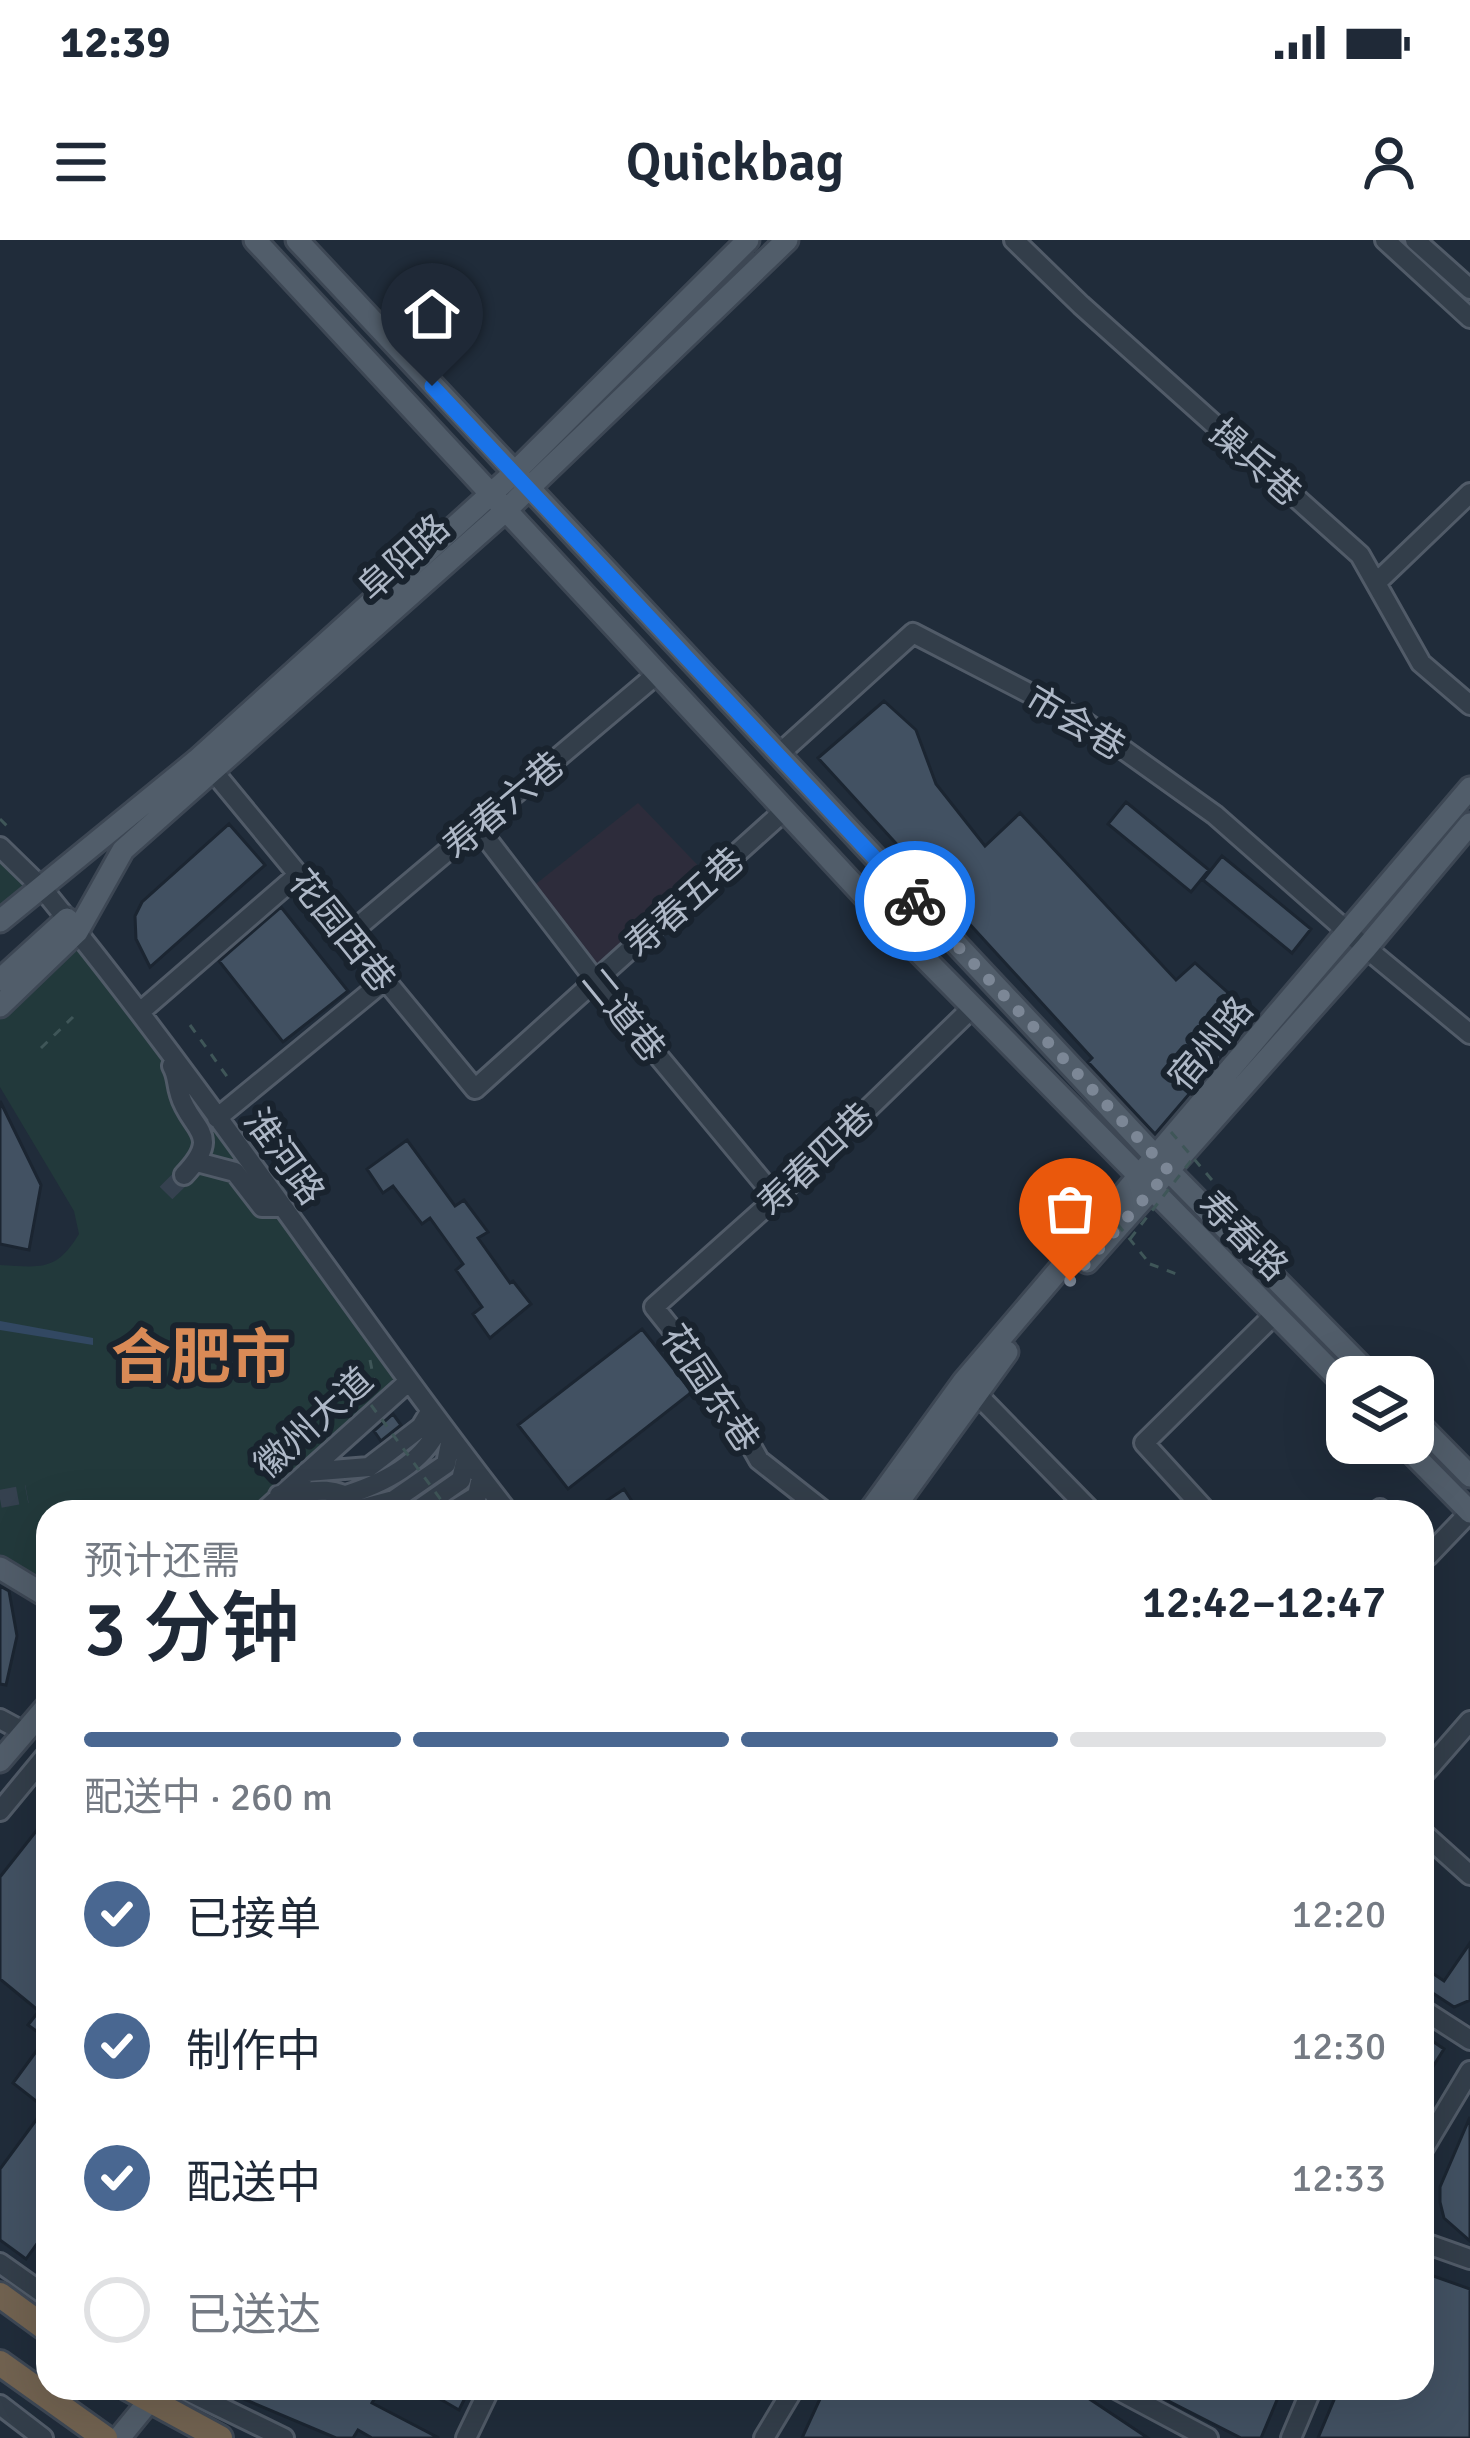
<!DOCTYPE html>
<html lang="zh">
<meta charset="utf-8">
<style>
:root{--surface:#fff;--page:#f6f6f7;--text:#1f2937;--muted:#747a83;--line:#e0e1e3;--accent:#496791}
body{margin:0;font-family:Signika,"Noto Sans SC",sans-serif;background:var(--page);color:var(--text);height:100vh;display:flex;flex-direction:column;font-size:45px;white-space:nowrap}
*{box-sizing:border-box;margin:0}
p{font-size:39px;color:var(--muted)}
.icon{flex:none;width:66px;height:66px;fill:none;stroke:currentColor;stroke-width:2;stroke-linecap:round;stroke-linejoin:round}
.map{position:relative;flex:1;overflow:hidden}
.panel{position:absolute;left:36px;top:1260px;width:1398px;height:900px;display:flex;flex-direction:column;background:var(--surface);border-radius:36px;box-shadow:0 12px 48px #0002}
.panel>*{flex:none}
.controls{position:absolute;left:1326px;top:1116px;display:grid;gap:24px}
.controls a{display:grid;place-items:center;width:108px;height:108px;border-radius:24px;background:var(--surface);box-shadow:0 12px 48px #0002;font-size:60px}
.pin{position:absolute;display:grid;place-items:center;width:102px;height:102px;color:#fff;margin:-123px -51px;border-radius:50% 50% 50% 0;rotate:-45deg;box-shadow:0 0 12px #0007}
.pin .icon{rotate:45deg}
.courier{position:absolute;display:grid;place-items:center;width:120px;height:120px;margin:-60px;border:9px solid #1a73e8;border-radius:50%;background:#fff;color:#222;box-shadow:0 3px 15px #0007}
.summary em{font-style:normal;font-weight:600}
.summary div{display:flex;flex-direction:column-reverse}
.summary{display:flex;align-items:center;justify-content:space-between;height:204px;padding:0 48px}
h1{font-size:78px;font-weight:600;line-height:90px}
.bar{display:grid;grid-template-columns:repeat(4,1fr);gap:18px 12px;align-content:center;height:144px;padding:0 48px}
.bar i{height:15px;border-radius:9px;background:var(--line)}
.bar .active{background:var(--accent)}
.bar p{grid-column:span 4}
ol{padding:0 48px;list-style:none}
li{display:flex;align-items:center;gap:36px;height:132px}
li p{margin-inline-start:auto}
li .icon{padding:12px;border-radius:50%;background:var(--accent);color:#fff;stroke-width:4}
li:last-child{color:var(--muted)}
li i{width:66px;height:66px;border:6px solid var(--line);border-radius:50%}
.status{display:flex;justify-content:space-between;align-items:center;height:84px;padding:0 60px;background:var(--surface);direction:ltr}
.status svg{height:33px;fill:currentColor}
header{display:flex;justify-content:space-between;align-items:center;height:156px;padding:0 48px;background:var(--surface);font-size:54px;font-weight:600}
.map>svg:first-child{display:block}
</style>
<div class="status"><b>12:39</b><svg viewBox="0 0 49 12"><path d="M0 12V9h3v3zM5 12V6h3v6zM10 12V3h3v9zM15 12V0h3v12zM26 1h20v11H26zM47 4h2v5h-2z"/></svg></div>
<header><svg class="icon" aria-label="menu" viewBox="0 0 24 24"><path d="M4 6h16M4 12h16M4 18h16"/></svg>Quickbag<svg class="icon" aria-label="person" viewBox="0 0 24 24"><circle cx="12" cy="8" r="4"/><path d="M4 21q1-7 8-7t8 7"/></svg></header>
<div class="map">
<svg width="1470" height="2198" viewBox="0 0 1470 2198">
<rect width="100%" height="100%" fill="#202c3a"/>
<path fill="#2d2c3b" d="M 638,563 L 710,638 L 596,741 L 527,651 Z"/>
<path fill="#22393b" d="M 0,607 L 42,648 L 0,681 Z
M 77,692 L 408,1142 L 263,1272 L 48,1272 L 48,1357 L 0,1328 L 0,1025 C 41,1027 56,1032 79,994 L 74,971 L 0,847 L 0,766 Z"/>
<path fill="#324862" d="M 0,1081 L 93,1098 L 93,1105 L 0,1090 Z"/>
<path fill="#425162" stroke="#1b2531" stroke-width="3" d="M 884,461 L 916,490 L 936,544 L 985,606 L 1020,573 L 1176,740 L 1195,723 L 1255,777 L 1155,894 L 1088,822 L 1092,818 L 818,518 Z
M 1126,562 L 1209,630 L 1191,652 L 1108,584 Z
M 229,584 L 265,625 L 150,727 L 136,699 L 135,676 L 142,662 Z
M 1222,616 L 1311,689 L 1292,713 L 1203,640 Z
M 281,667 L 348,751 L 283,802 L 219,721 Z
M 0,861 L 41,945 L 29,1010 L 0,1004 Z
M 407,900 L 455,966 L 464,960 L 488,992 L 478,998 L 510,1043 L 513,1041 L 531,1064 L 490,1098 L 473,1074 L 482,1067 L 456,1030 L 463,1024 L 430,978 L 422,984 L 393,946 L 383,953 L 367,929 Z
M 642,1089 L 692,1152 L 568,1249 L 518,1185 Z
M 393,1174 L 401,1185 L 381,1201 L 374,1191 Z
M 624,1249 L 639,1272 L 590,1272 Z
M 0,1346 L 9,1351 L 17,1396 L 6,1445 L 0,1444 Z
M 48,1576 L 48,2003 L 41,1998 L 26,2019 L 0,2000 L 0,1929 L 45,1868 L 13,1843 L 46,1798 L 28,1785 L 39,1771 L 0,1739 L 0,1637 Z
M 1470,1703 L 1470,1760 L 1454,1767 L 1422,1746 L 1422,1726 L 1444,1741 Z
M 1422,1794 L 1444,1809 L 1422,1844 Z
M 1470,1877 L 1470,2001 L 1444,1978 L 1440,1962 L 1440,1947 Z
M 1422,2032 L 1470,2049 L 1470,2198 L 1318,2198 L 1339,2148 L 1422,2148 Z
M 218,2148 L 362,2148 L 376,2156 L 372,2163 L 439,2198 L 372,2198 L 358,2190 L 353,2198 L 336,2198 Z
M 421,2148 L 470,2148 L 459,2170 Z
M 825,2148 L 1073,2148 L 1148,2198 L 802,2198 Z
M 1143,2148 L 1282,2148 L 1261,2198 L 1241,2198 Z"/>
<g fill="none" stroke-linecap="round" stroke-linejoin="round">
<path stroke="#35414f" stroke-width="18" stroke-dasharray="18 9" stroke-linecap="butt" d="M 166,953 L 184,935
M 0,1259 L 27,1254"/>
<defs>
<path id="minor" d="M 1014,0 L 1081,65 L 1360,315 L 1421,423 L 1470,465
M 1385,0 L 1470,78
M 1415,0 L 1470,49
M 1376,343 L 1470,253
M 778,515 L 913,393 L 1085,482 L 1215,575 L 1366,708 L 1470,794
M 213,531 L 475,849 L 784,571
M 477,586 L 596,741 L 776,958
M 0,607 L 42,648 L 67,679
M 77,692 C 227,880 360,1082 508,1272
M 348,695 L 657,434
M 140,772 L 298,635
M 172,826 C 178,836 176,843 180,855 C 190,890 224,893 184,935
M 217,878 L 384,741
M 197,922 L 235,932 L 262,967 L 281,967
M 970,1147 L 1092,1272
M 307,1232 L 369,1227 L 421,1187 L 430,1172
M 279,1255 C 304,1253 333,1243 354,1262
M 346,1255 C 384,1243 425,1223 440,1184
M 360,1269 L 394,1260 L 446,1224 L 451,1198
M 263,1272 L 408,1142
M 415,1272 L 461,1240 L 466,1218
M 451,1272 L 477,1256 L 481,1237
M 825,1272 L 759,1220 L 717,1146 L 654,1067 L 776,958 L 973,767
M 1207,1272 L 1144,1203 L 1275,1074
M 1376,1272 L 1380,1269 L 1384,1272
M 1422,1310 L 1428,1316 L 1470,1272
M 0,1479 L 24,1492
M 1422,1536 L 1470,1481
M 0,1571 L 48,1513
M 1422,1592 L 1470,1635
M 1422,1769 L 1470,1800
M 1422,1911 L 1470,1831
M 1422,2002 L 1470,2019
M 0,2023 L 48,2057
M 181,2148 L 284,2198
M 1114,2148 L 1208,2198
M 0,2165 L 43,2198
M 466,2198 L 490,2148
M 764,2198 L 794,2148
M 1291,2198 L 1312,2148"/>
<path id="major" d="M 255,0 L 881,674 L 1347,1147
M 297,0 L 1169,931 L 1372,1137
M 0,681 L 197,520 L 513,234 L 748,0
M 0,740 L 67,679 L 77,692
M 0,766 L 77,692 L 123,610 L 505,271 L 787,0
M 1087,1022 L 1366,708 L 1470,584
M 1413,1178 L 1470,1236
M 1402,1203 L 1470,1272
M 869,1272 L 964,1141 L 1470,548
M 891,1272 L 1007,1112
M 0,1328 L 48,1357
M 0,1521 L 48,1465
M 119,2198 L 160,2148"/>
<path id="highway" d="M 0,2055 L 48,2090
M 0,2123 L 105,2198
M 128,2148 L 220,2198"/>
</defs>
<use href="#minor" stroke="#515b68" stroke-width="24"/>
<use href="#major" stroke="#3d4754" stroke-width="27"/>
<use href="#highway" stroke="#3e4855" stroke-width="30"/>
<path stroke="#3f5658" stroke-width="3" stroke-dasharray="9 9" stroke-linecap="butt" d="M 0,579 L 10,589
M 190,785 L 231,842
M 41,808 L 73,777
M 1150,1024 L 1179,1035
M 370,1120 L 375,1145
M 287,1182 L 303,1189 L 328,1189"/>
<use href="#minor" stroke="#333e4a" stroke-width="18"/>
<use href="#major" stroke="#515d6a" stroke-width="21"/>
<use href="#highway" stroke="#716250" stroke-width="24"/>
<path stroke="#3f5658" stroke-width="3" stroke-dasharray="9 9" stroke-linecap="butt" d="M 1171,892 L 1212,940
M 1106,970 L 1150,1024
M 1130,999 L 1193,918
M 371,1165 L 450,1272"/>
</g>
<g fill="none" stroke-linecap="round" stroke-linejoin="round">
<path stroke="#7c8796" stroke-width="12" stroke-dasharray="0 21.6" d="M 915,661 L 1169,931 L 1070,1041"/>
<path stroke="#1a73e8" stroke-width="15" d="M 432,146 L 915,661"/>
</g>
<g text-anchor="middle" stroke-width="12" stroke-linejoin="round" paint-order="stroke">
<g font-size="36" fill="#aeb8c7" stroke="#19232e">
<text transform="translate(1256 222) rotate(42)" y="13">操兵巷</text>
<text transform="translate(403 317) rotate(-42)" y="13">阜阳路</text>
<text transform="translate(1076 482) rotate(31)" y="13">市会巷</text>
<text transform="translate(503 565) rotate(-40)" y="13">寿春六巷</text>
<text transform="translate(684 662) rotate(-42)" y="13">寿春五巷</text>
<text transform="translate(343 690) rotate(51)" y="13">花园西巷</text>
<text transform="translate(624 774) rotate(51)" y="13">二道巷</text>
<text transform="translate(1210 803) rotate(-50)" y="13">宿州路</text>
<text transform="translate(285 916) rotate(54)" y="13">淮河路</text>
<text transform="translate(815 919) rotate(-44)" y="13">寿春四巷</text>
<text transform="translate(1244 995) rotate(45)" y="13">寿春路</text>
<text transform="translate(711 1148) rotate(56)" y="13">花园东巷</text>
<text transform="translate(313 1182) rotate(-42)" y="13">徽州大道</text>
</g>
<g font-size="60" font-weight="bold" fill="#d98a56" stroke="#19232e">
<text x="201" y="1138">合肥市</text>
</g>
</g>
</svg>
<div class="controls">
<a><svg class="icon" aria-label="layers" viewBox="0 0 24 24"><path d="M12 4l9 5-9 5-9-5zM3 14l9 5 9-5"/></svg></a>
</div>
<div class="pin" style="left:1070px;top:1041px;background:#ea580c"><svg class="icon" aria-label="bag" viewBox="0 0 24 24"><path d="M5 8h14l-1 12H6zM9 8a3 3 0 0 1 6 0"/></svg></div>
<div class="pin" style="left:432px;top:146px;background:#1f2937"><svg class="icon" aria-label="home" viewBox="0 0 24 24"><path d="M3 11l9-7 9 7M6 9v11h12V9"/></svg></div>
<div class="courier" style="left:915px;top:661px"><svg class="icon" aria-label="bike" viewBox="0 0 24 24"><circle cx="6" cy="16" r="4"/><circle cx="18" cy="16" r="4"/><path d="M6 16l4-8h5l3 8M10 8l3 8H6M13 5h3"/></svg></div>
<section class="panel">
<div class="summary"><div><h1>3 分钟</h1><p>预计还需</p></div><em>12:42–12:47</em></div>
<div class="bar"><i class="active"></i><i class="active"></i><i class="active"></i><i></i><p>配送中 · 260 m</p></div>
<ol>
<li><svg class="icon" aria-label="check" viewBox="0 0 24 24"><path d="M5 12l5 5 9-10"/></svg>已接单<p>12:20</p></li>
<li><svg class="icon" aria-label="check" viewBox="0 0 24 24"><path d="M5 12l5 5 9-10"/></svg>制作中<p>12:30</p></li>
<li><svg class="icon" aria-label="check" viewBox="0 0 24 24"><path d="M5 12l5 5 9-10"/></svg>配送中<p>12:33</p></li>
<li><i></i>已送达</li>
</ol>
</section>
</div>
